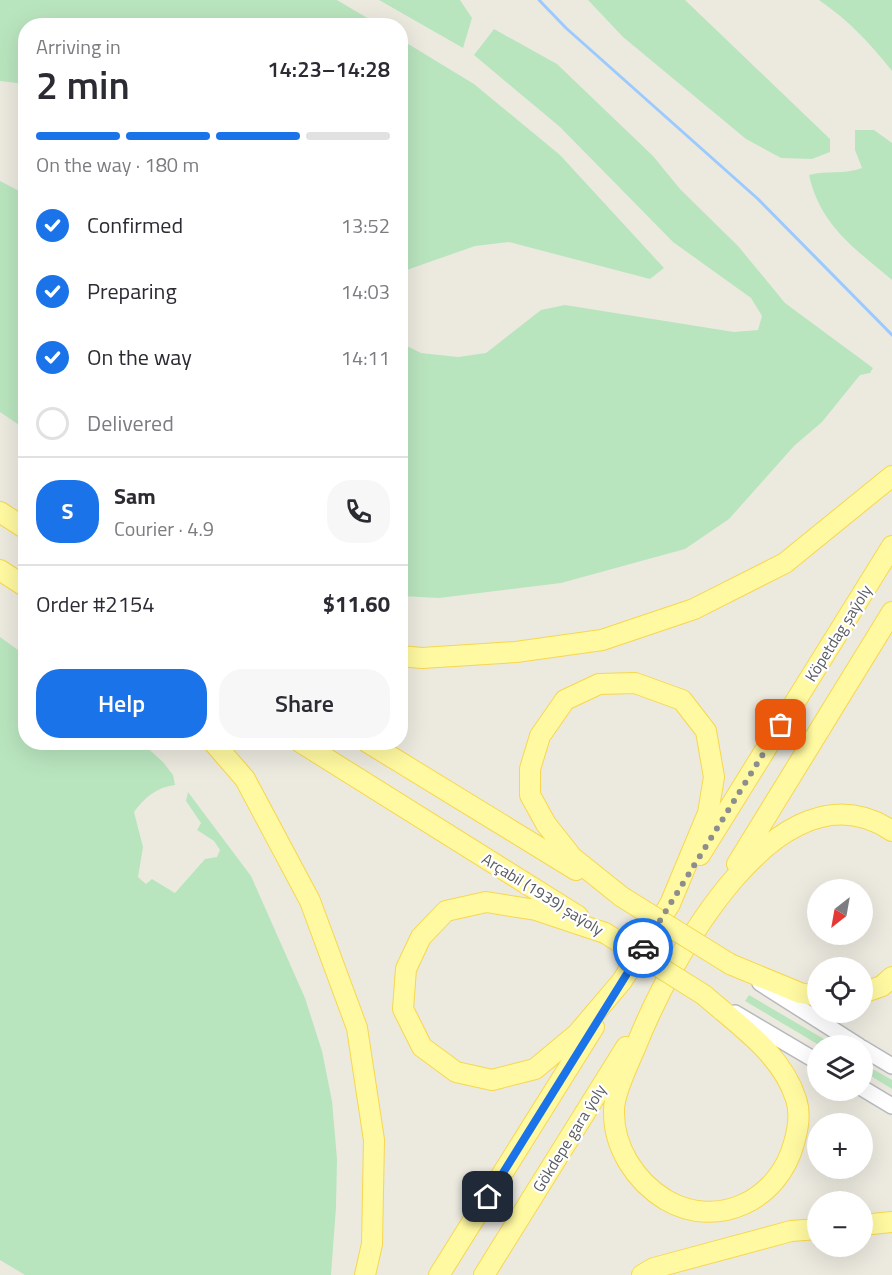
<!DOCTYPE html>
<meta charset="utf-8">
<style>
:root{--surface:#fff;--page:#f7f7f7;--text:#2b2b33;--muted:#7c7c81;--line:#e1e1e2;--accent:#1a73e8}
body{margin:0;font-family:"Titillium Web",sans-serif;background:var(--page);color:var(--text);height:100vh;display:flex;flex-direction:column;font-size:22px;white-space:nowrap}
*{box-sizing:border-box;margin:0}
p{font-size:20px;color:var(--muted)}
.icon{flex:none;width:33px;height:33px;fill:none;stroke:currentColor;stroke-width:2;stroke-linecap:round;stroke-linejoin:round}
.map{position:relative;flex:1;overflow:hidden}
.side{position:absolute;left:18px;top:18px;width:390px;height:732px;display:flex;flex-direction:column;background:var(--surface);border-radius:24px;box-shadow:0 6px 24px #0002}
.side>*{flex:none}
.needle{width:39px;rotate:211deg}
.tools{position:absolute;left:807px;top:879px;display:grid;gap:12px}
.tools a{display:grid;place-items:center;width:66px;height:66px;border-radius:50%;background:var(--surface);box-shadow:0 6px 24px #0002;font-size:30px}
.pin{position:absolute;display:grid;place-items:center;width:51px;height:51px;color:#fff;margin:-26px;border-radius:12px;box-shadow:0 3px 9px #0006}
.courier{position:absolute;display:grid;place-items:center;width:60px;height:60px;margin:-30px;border:4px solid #1a73e8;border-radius:50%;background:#fff;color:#222;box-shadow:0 2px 8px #0007}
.summary em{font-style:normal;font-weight:600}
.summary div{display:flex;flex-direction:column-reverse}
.summary{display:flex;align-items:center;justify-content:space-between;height:102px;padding:0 18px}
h1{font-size:39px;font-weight:600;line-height:45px}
.bar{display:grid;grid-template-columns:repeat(4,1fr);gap:9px 6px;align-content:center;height:72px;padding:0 18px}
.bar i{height:8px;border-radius:4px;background:var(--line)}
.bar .active{background:var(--accent)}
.bar p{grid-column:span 4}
.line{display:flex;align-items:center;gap:15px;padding:0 18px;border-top:2px solid var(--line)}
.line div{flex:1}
.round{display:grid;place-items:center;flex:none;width:63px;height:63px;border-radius:24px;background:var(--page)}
ol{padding:0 18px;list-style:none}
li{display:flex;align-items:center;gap:18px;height:66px}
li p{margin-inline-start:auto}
li .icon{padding:6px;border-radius:50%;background:var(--accent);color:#fff;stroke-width:4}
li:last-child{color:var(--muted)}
li i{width:33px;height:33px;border:3px solid var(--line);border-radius:50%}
.button{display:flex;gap:12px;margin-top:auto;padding:12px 18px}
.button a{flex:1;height:69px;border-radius:24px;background:var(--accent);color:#fff;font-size:24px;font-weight:600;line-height:69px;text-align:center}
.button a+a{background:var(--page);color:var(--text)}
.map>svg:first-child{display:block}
</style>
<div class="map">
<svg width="892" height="1275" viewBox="0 0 892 1275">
<rect width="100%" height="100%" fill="#eceadf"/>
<path fill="#b9e5be" d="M 0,0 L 337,0 L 379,25 L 26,26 L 25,84 L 0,81 Z
M 379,0 L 460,0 L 472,18 L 463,48 Z
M 588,0 L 685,0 L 830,139 L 830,152 L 812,159 L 781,158 L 746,139 L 623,37 Z
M 819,0 L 892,0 L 892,71 C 870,43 848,20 819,0 Z
M 494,29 L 557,64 L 653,156 L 680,189 L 738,246 L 785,303 L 873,368 L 870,373 L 860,375 L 822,422 L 794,446 L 729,519 L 685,549 L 561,583 L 439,598 L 401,596 L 401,343 L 421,353 L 458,357 L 486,353 L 541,310 L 565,305 L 734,332 L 758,330 L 762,316 L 751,298 L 673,242 L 560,127 L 474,55 Z
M 400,39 L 474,84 L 560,155 L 664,268 L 650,279 L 509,242 L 475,246 L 401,272 Z
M 855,130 L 874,130 L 892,143 L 892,280 C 854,248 820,225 809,175 C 827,170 844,175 862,168 L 855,150 Z
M 0,181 L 25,194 L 25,429 L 0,412 Z
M 0,637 L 25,655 L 26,742 L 142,743 L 163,762 L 173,775 L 175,785 C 157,787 144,798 134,812 L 143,847 L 138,877 L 146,884 L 152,879 L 175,893 L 205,859 L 217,857 L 220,850 L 214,841 L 197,830 L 201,823 L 186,801 L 188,792 L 251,876 L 305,998 L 322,1051 L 332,1101 L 337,1159 L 336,1207 L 331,1275 L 25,1275 L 0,1260 Z
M 749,995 L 834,1045 L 819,1045 L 745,1001 Z
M 862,1063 L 892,1080 L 892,1089 L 863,1071 Z"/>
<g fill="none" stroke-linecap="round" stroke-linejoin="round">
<path stroke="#9ccaff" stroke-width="3" d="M 539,0 L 566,28 L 758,199 L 892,335"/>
<defs>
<path id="tertiary" d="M 760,983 L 859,1046
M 735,1013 L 818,1062
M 862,1048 L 892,1066
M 862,1088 L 892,1106"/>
<path id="primary" d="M 0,512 L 26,529
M 0,570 L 26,587
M 400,656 L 422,658 L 516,652 L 602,640 L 694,609 L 785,563 L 892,476
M 213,742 L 245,779 L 310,901 L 357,1028 L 374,1140 L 372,1244 L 365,1275
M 300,742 L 578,916
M 367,742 L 576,870
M 700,855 L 892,546
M 737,864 L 892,612
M 605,933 L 536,910 L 486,902 L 446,911 L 421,937 L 406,969 L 403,1009 L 422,1047 L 456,1072 L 492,1080 L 535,1069 L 577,1034 L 622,981 L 670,904 L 708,813 L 714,777 L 706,731 L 682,700 L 635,683 L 599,684 L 565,700 L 540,736 L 530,769 L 530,795 L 546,824 L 572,857 L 622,897
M 730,964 L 800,993 L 818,996
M 862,993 L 882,986 L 892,977
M 704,995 C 738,1025 782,1054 796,1099 C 801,1114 798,1129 794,1143 C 779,1200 718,1230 666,1200 C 635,1181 613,1147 614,1110 C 614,1092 629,1063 636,1046 C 669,963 779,755 892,831
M 862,1225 L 892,1222
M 439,1275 L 594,1027
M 484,1275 L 626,1047
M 642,1275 L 654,1268 L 791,1231 L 818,1229"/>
</defs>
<use href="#tertiary" stroke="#b7b9bf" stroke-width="18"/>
<use href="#primary" stroke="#f7d74d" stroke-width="22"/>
<use href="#tertiary" stroke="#fff" stroke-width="15"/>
<use href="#primary" stroke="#fff9a1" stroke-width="20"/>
<defs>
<path id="primary-bridge" d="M 622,897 L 730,964
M 605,933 L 704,995"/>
</defs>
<use href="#primary-bridge" stroke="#f7d74d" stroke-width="22" stroke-linecap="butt"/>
<use href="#primary-bridge" stroke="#fff9a1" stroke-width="20"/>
</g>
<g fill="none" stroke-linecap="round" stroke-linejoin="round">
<path stroke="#8c8d8d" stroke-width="6" stroke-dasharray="0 10.8" d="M 643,948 L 781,725"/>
<path stroke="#1a73e8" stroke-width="8" d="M 488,1197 L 643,948"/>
</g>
<g text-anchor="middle" stroke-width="4.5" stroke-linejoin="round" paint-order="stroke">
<g font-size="16" fill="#585b61" stroke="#fff">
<text transform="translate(838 633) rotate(-58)" y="6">Köpetdag şaýoly</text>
<text transform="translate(543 894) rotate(32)" y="6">Arçabil (1939) şaýoly</text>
<text transform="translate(569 1138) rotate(-58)" y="6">Gökdepe gara ýoly</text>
</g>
</g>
</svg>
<div class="tools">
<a><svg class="needle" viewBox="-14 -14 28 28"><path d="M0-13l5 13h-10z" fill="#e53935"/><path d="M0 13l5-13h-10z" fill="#7c7c81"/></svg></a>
<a><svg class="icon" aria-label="locate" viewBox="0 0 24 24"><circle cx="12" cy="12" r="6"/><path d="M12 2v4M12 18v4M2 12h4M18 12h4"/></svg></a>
<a><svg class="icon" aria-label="layers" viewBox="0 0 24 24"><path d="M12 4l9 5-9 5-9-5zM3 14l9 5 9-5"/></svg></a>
<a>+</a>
<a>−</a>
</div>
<div class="pin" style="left:781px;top:725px;background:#ea580c"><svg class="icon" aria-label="bag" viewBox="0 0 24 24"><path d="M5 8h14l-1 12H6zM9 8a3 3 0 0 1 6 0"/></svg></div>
<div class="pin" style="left:488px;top:1197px;background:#1f2937"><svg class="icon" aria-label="home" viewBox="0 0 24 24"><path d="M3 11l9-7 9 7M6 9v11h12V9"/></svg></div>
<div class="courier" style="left:643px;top:948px"><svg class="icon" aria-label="car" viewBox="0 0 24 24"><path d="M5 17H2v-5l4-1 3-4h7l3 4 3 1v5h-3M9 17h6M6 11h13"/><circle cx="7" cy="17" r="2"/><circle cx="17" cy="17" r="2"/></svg></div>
<section class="side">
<div class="summary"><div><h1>2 min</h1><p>Arriving in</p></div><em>14:23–14:28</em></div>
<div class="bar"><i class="active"></i><i class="active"></i><i class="active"></i><i></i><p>On the way · 180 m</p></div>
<ol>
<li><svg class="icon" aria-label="check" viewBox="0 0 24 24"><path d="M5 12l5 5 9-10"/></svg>Confirmed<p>13:52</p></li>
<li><svg class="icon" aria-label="check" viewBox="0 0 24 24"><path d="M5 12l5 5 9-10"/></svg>Preparing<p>14:03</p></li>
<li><svg class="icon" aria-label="check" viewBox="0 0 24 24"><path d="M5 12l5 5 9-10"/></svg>On the way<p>14:11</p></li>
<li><i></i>Delivered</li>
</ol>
<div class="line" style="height:108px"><b class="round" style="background:var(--accent);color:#fff">S</b><div><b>Sam</b><p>Courier · 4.9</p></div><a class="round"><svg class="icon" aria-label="phone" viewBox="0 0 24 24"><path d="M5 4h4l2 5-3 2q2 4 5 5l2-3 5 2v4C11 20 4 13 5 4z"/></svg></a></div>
<div class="line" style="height:78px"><div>Order #2154</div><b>$11.60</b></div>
<div class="button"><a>Help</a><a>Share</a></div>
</section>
</div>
